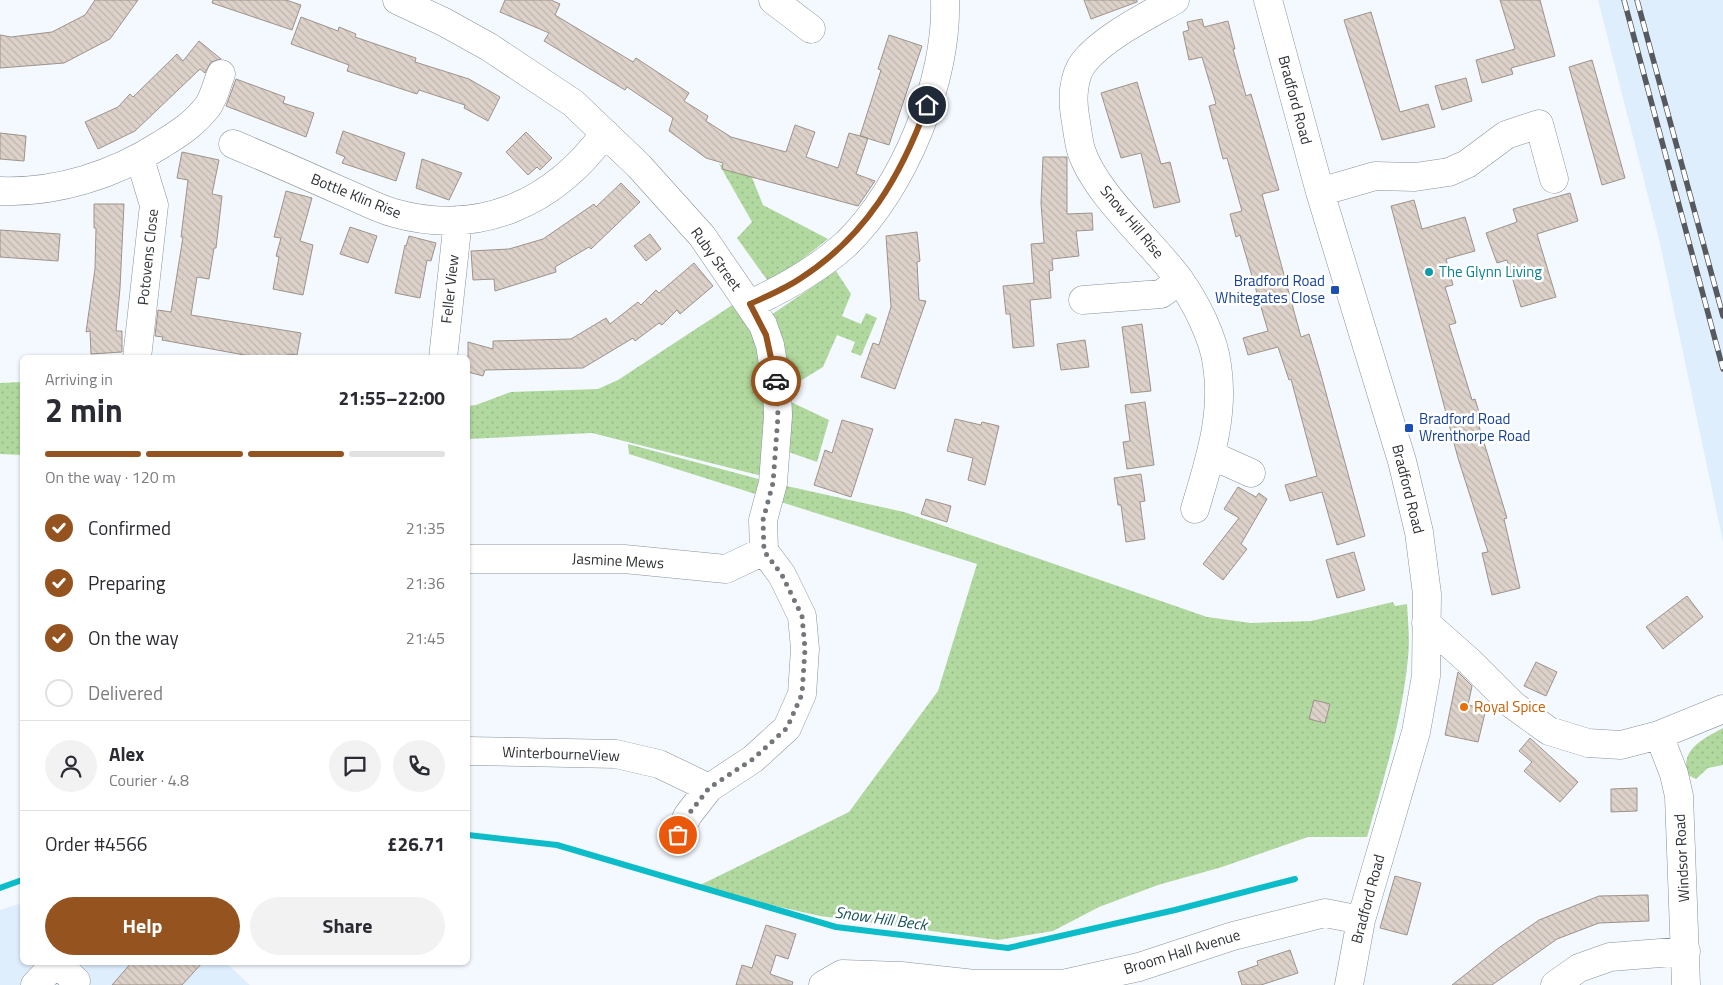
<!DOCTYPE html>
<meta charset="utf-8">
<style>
:root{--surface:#fff;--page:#f2f2f3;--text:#2b2b33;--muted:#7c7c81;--line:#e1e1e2;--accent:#94531f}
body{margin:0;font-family:"Titillium Web",sans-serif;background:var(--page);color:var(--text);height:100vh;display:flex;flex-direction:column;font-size:19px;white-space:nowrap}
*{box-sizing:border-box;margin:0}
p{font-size:16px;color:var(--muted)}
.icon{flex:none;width:28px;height:28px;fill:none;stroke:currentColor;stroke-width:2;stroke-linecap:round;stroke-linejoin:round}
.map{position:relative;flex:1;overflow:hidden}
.side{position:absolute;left:20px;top:355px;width:450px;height:610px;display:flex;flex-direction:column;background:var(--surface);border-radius:8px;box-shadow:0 1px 4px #0004}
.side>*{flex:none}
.pin{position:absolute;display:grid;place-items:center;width:42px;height:42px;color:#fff;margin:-21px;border:2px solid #fff;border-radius:50%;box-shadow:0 1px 5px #0007}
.courier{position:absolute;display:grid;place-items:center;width:50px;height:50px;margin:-25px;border:4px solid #94531f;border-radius:50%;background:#fff;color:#222;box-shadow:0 1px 6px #0007}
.overview em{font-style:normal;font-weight:700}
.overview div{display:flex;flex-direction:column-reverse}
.overview{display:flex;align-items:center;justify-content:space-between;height:85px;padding:0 25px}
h1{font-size:32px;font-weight:700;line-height:38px}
.bar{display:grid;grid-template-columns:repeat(4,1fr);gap:8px 5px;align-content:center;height:60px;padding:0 25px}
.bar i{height:6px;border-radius:4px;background:var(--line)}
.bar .on{background:var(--accent)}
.bar p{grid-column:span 4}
.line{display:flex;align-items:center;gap:12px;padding:0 25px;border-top:1px solid var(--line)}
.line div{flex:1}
.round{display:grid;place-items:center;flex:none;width:52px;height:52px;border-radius:26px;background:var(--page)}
ol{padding:0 25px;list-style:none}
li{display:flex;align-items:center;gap:15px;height:55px}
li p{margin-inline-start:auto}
li .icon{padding:5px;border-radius:50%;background:var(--accent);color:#fff;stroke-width:4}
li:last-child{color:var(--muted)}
li i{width:28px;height:28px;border:2px solid var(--line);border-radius:50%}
.cta{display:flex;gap:10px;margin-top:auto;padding:10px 25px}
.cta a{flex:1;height:58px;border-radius:30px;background:var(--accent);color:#fff;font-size:20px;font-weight:700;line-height:58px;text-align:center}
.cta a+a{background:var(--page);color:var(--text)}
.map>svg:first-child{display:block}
</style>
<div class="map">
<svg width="1723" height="985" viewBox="0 0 1723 985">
<defs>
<pattern id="grass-dots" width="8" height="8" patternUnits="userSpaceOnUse" patternTransform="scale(1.25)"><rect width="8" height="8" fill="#b1d89e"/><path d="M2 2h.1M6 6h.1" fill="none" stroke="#99ba89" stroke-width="1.8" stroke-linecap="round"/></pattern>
<pattern id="building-back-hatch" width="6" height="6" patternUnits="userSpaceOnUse" patternTransform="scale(1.25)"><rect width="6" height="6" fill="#ddd2ca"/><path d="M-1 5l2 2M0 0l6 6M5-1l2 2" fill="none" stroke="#beb5ae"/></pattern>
</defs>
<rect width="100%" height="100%" fill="#f3f9ff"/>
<path fill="#dfeefd" d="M 1598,0 L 1723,0 L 1723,542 L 1659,239 Z
M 22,903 L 22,962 L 226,963 L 250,985 L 0,985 L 0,910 Z"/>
<path fill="url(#grass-dots)" d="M 719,164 L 751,175 L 763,205 L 828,239 L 770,284 L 737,238 L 752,222 Z
M 836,271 L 851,294 L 842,316 L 861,324 L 866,313 L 877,318 L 861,356 L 851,352 L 855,342 L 837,335 L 823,367 L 787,389 L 768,317 Z
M 737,302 L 752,323 L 768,391 L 762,476 L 592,433 L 468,439 L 468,406 L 476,405 L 511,392 L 598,389 L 618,380 Z
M 22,382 L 22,455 L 0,454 L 0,383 Z
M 791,402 L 829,420 L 817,462 L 783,450 Z
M 628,444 L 773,483 L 904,512 L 1207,617 L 1251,623 L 1311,621 L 1393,602 L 1395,606 L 1407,604 C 1408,622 1410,640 1408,658 C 1402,720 1384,778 1367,837 L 1308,837 L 1222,867 L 1158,885 L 1099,907 L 1053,931 L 998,940 L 820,916 L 694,888 L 849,812 L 938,691 L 977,564 L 629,454 Z
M 1723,728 L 1723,765 L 1708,768 L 1696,779 L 1688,775 C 1679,749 1705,738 1723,728 Z"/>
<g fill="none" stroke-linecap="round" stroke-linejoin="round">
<path stroke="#0dbcc9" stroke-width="6" d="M 468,835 L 557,845 L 836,927 L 1008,948 L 1175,910 L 1295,879
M 0,888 L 22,880"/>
</g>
<path fill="url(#building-back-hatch)" stroke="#9d938b" d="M 95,0 L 138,0 L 110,39 L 64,63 L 0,68 L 0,35 L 11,37 L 52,32 L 85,15 Z
M 213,0 L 286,0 L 301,5 L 292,30 L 212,3 Z
M 505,0 L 551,0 L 560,4 L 555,15 L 633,62 L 636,58 L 689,93 L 684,101 L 708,116 L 706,121 L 731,137 L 786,152 L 795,125 L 815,132 L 806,157 L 838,168 L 849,133 L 868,138 L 856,174 L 875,181 L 858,206 L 722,169 L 723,163 L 706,158 L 669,131 L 673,118 L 627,87 L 625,90 L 544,41 L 549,33 L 500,12 Z
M 1084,0 L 1137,0 L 1137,2 L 1091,19 Z
M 1500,0 L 1540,0 L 1555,56 L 1511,68 L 1513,74 L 1482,83 L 1476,60 L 1515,49 Z
M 1371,12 L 1400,112 L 1428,104 L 1435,127 L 1382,140 L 1344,20 Z
M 301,17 L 338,31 L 339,27 L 356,34 L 355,37 L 416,58 L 415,62 L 469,79 L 500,97 L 488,121 L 464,108 L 465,105 L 419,90 L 417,94 L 347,71 L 349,65 L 291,44 Z
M 1202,19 L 1204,27 L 1228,21 L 1235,49 L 1233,49 L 1246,96 L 1251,94 L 1279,190 L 1262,194 L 1301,337 L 1309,334 L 1320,371 L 1365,536 L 1337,545 L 1322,492 L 1290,501 L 1285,485 L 1317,476 L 1291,379 L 1289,380 L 1278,347 L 1248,355 L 1243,338 L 1268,331 L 1240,235 L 1236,237 L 1230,214 L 1242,211 L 1227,158 L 1223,159 L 1209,106 L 1216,104 L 1202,57 L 1189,60 L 1183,32 L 1189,30 L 1187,22 Z
M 889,35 L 922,46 L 889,145 L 860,136 L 881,70 L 878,69 Z
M 199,41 L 221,59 L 211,62 L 205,73 L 200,69 L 135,131 L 98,149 L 85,122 L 118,107 L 130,94 L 133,97 L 177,54 L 183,61 Z
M 1592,60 L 1625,178 L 1602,185 L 1569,67 Z
M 1466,78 L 1472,101 L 1442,110 L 1435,86 Z
M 236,79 L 285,97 L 283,103 L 314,113 L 306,137 L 226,106 Z
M 1137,82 L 1161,164 L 1170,162 L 1180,202 L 1154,208 L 1141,153 L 1121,158 L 1101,93 Z
M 343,131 L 405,153 L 396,181 L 342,163 L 345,157 L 336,153 Z
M 526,132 L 552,158 L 540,170 L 537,167 L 528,175 L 506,152 Z
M 0,133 L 26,136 L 24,161 L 0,159 Z
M 182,152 L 219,160 L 212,194 L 222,196 L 216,248 L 214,248 L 209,279 L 197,277 L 191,315 L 301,333 L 297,355 L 288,354 L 287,358 L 261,358 L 162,340 L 163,337 L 155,336 L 158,310 L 171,312 L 183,237 L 181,237 L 188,180 L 177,178 Z
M 1043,157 L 1067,157 L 1067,214 L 1092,213 L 1093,230 L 1076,231 L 1079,256 L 1052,259 L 1053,270 L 1049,271 L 1051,298 L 1030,300 L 1034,346 L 1013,348 L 1010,314 L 1006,314 L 1003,286 L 1034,283 L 1031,244 L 1044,243 L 1041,203 Z
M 422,159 L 462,173 L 449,200 L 416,188 Z
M 621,183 L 640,202 L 591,249 L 589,247 L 555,267 L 556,272 L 495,291 L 494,279 L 473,280 L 471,251 L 509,249 L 543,239 L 594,204 L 596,207 Z
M 286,191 L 312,198 L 300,241 L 313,245 L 303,295 L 273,289 L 279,257 L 276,256 L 281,238 L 274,237 Z
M 1570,193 L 1578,221 L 1537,234 L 1556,297 L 1521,307 L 1507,260 L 1497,263 L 1486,233 L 1517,222 L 1513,209 Z
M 1414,200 L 1422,229 L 1465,217 L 1475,251 L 1446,259 L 1453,285 L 1445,287 L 1456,323 L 1449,325 L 1472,400 L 1475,399 L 1482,422 L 1478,423 L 1507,518 L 1504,519 L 1520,588 L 1492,595 L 1482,553 L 1488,552 L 1458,458 L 1391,206 Z
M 94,204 L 124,204 L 120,288 L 116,331 L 122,331 L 122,352 L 91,354 L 90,331 L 86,332 L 95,269 L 96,228 L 94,228 Z
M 350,227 L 377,236 L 368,263 L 340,254 Z
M 0,230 L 60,234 L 58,261 L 0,257 Z
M 917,232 L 920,261 L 917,262 L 919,300 L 926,301 L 895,389 L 861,377 L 873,343 L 879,345 L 891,307 L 886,236 Z
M 650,234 L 661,249 L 646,261 L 634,246 Z
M 409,236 L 436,243 L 431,261 L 427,260 L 420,298 L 395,293 L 405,245 L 406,246 Z
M 694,263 L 713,286 L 680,314 L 677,310 L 662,325 L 659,323 L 635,341 L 633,338 L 583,368 L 485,370 L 483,376 L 468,372 L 468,342 L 493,349 L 493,341 L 571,339 L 606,318 L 610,324 L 638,302 L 641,305 L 656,290 L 659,293 Z
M 1142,324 L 1151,391 L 1131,393 L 1122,327 Z
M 1085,340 L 1089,367 L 1061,370 L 1057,344 Z
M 1145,402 L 1154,465 L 1127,469 L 1123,442 L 1130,441 L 1125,405 Z
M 955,419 L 981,425 L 982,422 L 999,426 L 985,485 L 968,480 L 973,458 L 947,451 Z
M 842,420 L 873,429 L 851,497 L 814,485 L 825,450 L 832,453 Z
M 1141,474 L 1145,501 L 1140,502 L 1145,539 L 1126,542 L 1121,505 L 1118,505 L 1114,478 Z
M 1238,487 L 1256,497 L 1259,493 L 1267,499 L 1241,544 L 1247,549 L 1223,580 L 1203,564 L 1239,518 L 1224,509 Z
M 926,499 L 951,506 L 947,522 L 921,514 Z
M 1354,552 L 1365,590 L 1337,598 L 1326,560 Z
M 1687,596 L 1703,617 L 1663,649 L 1646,627 Z
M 1536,662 L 1557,672 L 1546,696 L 1524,686 Z
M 1458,672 L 1472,686 L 1468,705 L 1486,709 L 1478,742 L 1445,735 Z
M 1314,700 L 1330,704 L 1325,723 L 1309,719 Z
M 1530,738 L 1578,782 L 1560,802 L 1524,771 L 1532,762 L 1519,751 Z
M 1637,788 L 1637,811 L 1611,812 L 1611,789 Z
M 1395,876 L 1421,883 L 1407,935 L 1380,928 Z
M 1648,895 L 1649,921 L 1599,923 L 1557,939 L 1492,985 L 1452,985 L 1500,947 L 1539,920 L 1599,896 Z
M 766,925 L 796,934 L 788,959 L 776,955 L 770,974 L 793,982 L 792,985 L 736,985 L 742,965 L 752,968 Z
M 1290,950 L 1298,973 L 1261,985 L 1242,985 L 1238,972 L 1258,965 L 1257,961 Z
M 132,962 L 203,962 L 182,985 L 112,985 Z"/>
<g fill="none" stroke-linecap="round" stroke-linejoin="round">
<defs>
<path id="minor" d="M 397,0 L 444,22 L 489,47 L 573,103 L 639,166 L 702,236 L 763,325 L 770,345 L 777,388 L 778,416 L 773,483 L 763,520 L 764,551 L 782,575 L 802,616 L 805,649 L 802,694 L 787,728 L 753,759 L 709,788 L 688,815 L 678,835
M 773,0 L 811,29
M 1175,0 C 1147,16 1104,37 1084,62 C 1073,76 1072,99 1075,116 C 1077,127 1078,139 1081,150 C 1095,194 1151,241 1179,279 C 1195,301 1214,338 1217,365 C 1225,415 1209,462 1195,509
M 1268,0 L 1320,192 L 1402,461 L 1419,532 L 1427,594 L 1426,676 L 1416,732 L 1361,920 L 1349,985
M 233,144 C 269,159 305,175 341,191 C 358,198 376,208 394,213 C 480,237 554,203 605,133
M 0,191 C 57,193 114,175 162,144 C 180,133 195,123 208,106 C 214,97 217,84 221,74
M 1320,192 L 1375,176 L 1415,177 L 1449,172 L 1467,164 L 1506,135 L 1539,124 L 1554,179
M 1083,300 L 1161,294 L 1180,280
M 750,304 C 785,288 817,270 846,244 C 904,188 948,80 945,0
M 137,358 L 154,205 L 140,159
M 443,358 L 458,220
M 1211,455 L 1251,473
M 468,559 L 624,559 L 726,569 L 764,551
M 1426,623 L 1469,661 L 1513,705 L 1549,731 L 1588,743 L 1621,745 L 1659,735 L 1723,709
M 1659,735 L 1674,774 L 1679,796 L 1686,985
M 468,751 L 616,754 L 659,764 L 709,788
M 35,985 L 56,963 L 76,981
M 823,985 L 842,974 L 901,976 L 975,984 L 1063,984 L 1139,967 L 1233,936 L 1325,913 L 1361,920
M 1555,985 L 1579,968 L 1610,957 L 1686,951"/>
</defs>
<use href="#minor" stroke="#89929b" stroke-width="29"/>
<use href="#minor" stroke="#fff" stroke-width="28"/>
<defs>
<path id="rail" d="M 1624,0 L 1723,369
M 1637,0 L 1723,316"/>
</defs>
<use href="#rail" stroke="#565a5e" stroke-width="5.5"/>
<use href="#rail" stroke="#fff" stroke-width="4" stroke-dasharray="11" stroke-linecap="butt"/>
</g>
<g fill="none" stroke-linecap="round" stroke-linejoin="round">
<path stroke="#73777c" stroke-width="5" stroke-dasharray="0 9" d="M 678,835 L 688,815 L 709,788 L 753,759 L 787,728 L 802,694 L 805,649 L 802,616 L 782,575 L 764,551 L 763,520 L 773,483 L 778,416 L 776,381"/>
<path stroke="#94531f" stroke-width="6" d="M 776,381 L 766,335 L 750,304 C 767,296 785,289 801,278 C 866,236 901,176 927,105"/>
</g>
<circle fill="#0f9aa8" stroke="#fff" stroke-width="2" cx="1429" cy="272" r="5"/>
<g fill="#1a4fb4" stroke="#fff" stroke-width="2">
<rect x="1330" y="285" width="10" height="10" rx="2.5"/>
<rect x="1404" y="423" width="10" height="10" rx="2.5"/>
</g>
<circle fill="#e8710a" stroke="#fff" stroke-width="2" cx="1464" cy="707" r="5"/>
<g text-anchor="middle" stroke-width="5" stroke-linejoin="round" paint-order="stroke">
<g font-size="15" fill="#2e3135" stroke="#fff">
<text transform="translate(1295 100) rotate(75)" y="5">Bradford Road</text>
<text transform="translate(356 196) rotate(22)" y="5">Bottle Klin Rise</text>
<text transform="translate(1132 222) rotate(50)" y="5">Snow Hill Rise</text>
<text transform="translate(148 257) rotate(-84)" y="5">Potovens Close</text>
<text transform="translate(716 259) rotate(54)" y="5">Ruby Street</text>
<text transform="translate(450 289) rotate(-84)" y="5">Feller View</text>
<text transform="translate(1408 489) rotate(76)" y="5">Bradford Road</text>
<text transform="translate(618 561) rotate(3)" y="5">Jasmine Mews</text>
<text transform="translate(561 754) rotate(2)" y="5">WinterbourneView</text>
<text transform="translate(1682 858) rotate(-93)" y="5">Windsor Road</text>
<text transform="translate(1368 899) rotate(-75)" y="5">Bradford Road</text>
<text transform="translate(1182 952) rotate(-17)" y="5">Broom Hall Avenue</text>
</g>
<g font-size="15" fill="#0d838f" stroke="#fff" text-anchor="start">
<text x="1439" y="277">The Glynn Living</text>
</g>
<g font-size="15" fill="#164399" stroke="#fff" text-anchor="end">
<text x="1325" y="286">Bradford Road<tspan x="1325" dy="17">Whitegates Close</tspan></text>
<text x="1419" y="424" text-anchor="start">Bradford Road<tspan x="1419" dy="17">Wrenthorpe Road</tspan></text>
</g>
<g font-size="15" fill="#c56008" stroke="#fff" text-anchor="start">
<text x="1474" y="712">Royal Spice</text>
</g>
<g font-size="16" font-style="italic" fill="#145258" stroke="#fff">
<text transform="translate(881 918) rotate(8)" y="6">Snow Hill Beck</text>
</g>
</g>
</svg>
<div class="pin" style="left:678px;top:835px;background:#ea580c"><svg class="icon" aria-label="bag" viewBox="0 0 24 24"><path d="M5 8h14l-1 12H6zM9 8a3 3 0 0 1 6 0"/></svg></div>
<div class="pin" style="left:927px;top:105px;background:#1f2937"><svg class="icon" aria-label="home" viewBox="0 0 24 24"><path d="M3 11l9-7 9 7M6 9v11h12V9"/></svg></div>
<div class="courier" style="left:776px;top:381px"><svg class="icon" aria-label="car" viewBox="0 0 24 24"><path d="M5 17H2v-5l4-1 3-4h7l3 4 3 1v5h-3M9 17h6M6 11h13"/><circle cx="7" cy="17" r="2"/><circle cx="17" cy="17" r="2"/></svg></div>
<section class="side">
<div class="overview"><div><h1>2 min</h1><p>Arriving in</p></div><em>21:55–22:00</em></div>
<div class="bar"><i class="on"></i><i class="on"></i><i class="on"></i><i></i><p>On the way · 120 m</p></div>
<ol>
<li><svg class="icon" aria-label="check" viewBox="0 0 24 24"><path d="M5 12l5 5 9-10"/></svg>Confirmed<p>21:35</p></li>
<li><svg class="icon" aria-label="check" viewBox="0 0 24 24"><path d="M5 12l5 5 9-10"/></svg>Preparing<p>21:36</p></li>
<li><svg class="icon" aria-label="check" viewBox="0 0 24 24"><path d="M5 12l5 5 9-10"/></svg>On the way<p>21:45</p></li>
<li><i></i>Delivered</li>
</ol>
<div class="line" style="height:90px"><a class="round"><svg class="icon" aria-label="person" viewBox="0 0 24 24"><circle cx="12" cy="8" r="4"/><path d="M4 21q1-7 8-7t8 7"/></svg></a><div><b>Alex</b><p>Courier · 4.8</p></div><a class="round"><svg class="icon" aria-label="chat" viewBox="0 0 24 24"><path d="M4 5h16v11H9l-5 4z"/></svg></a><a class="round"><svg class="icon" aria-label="phone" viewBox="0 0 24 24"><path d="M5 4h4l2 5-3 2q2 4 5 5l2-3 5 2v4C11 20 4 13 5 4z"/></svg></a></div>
<div class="line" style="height:65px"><div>Order #4566</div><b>£26.71</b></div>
<div class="cta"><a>Help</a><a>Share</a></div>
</section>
</div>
